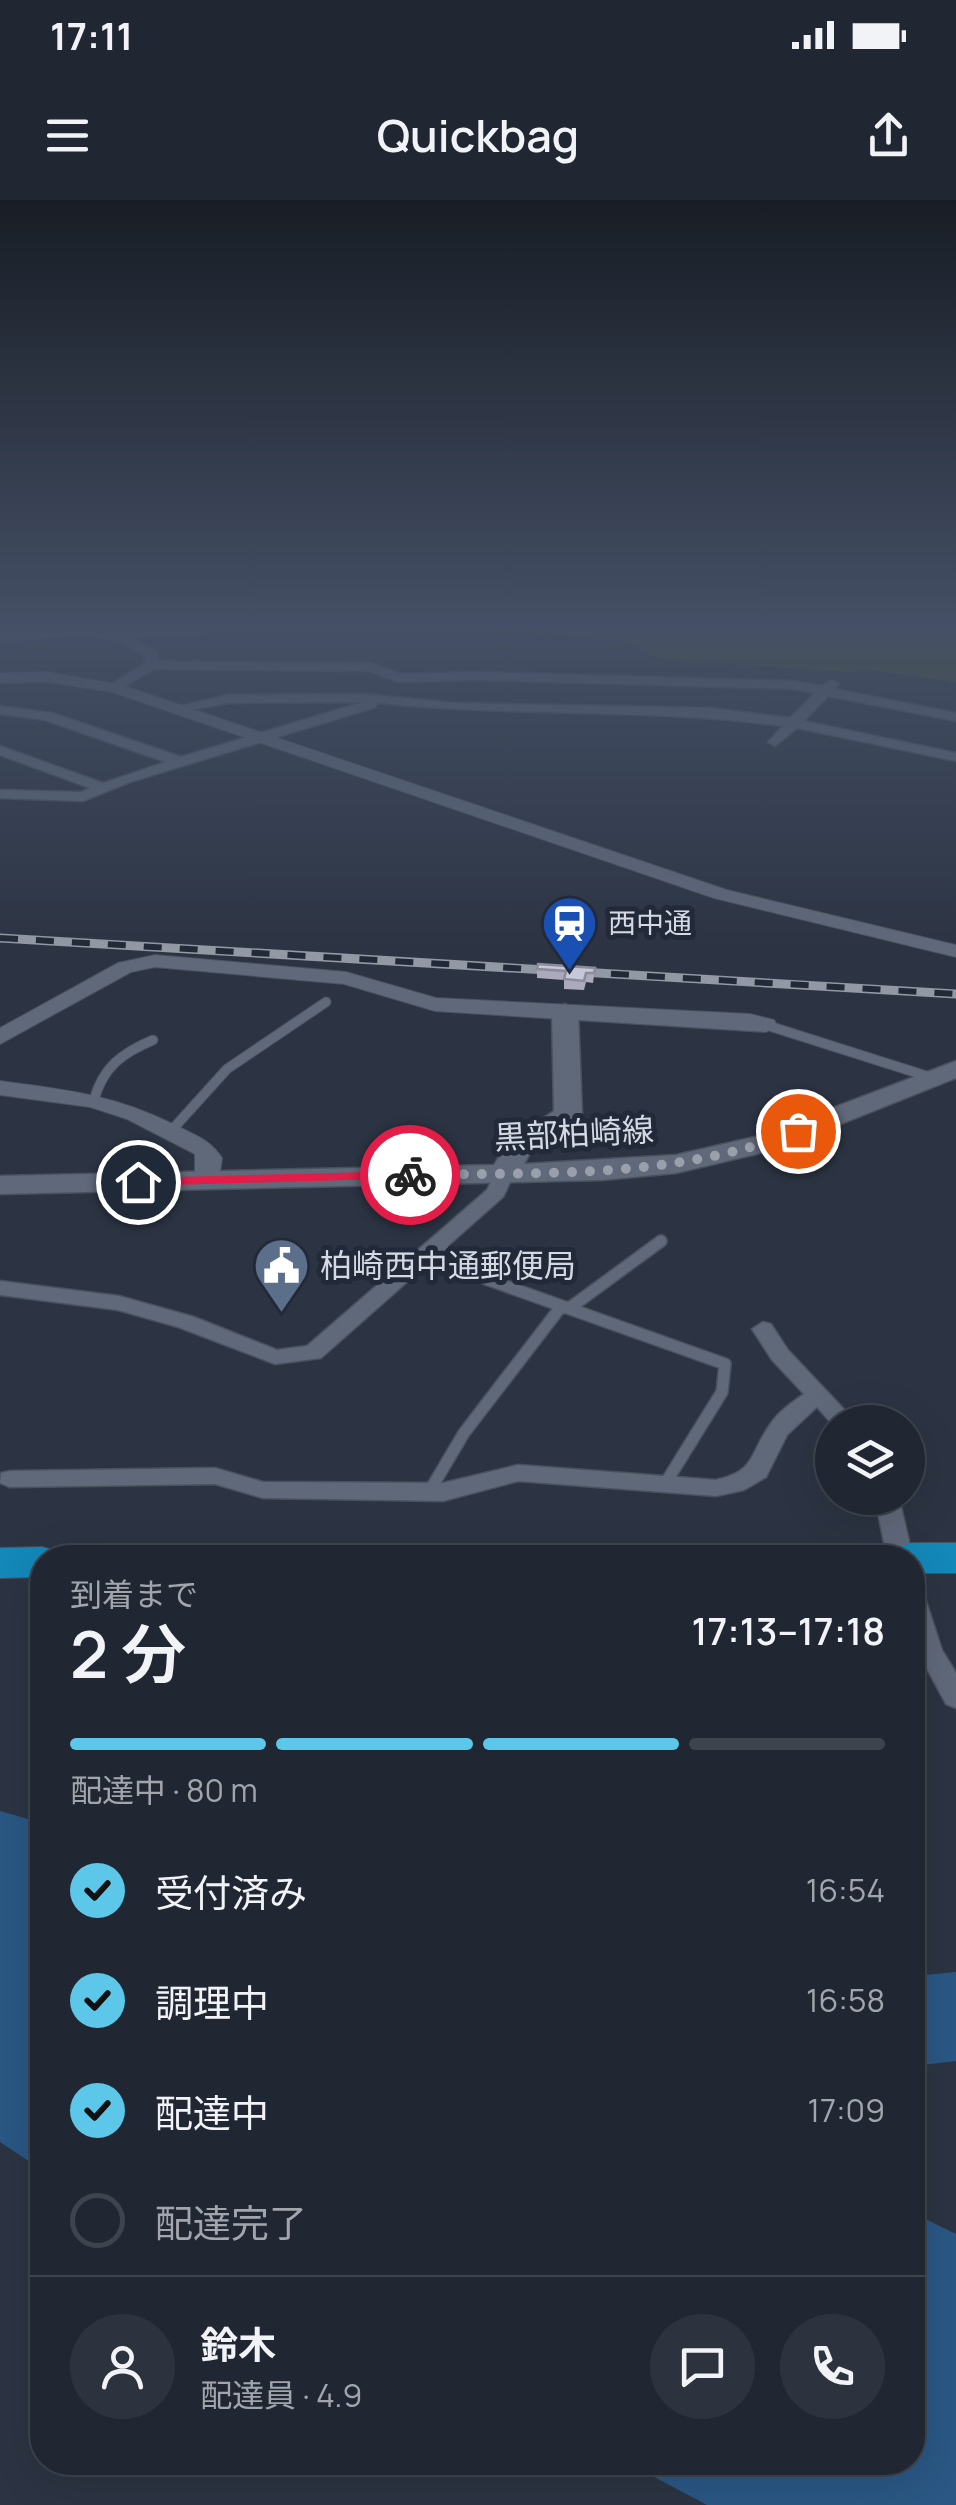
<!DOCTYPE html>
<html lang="ja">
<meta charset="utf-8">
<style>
:root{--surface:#212732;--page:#2d333e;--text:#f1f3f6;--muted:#a2a5ac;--line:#3e444d;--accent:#5cc7e8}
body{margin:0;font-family:Manrope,"Noto Sans JP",sans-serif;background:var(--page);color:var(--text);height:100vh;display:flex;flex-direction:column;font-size:38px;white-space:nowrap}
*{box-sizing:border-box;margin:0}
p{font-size:32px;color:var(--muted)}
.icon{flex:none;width:55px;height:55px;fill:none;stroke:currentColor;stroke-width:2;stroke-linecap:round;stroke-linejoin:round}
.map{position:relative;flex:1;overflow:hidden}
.sheet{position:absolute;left:30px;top:1345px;width:895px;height:930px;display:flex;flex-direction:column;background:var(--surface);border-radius:40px;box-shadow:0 10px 40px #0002,0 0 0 2px var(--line)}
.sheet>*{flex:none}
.tools{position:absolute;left:815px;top:1205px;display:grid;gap:20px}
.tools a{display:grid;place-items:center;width:110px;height:110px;border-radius:50%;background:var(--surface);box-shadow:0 10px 40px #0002,0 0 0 2px var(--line);font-size:50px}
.pin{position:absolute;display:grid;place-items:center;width:85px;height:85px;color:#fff;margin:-42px;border:5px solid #fff;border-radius:50%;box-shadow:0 2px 10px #0007}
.courier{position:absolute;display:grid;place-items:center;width:100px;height:100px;margin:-50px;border:8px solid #e11d48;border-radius:50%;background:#fff;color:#222;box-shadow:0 2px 12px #0007}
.overview em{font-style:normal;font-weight:600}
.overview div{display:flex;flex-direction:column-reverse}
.overview{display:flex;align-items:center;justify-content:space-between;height:170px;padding:0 40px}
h1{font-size:65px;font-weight:600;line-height:75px}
.bar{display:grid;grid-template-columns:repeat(4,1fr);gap:15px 10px;align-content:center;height:120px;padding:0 40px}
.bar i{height:12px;border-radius:8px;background:var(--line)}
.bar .selected{background:var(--accent)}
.bar p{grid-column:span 4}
.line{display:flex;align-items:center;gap:25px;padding:0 40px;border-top:2px solid var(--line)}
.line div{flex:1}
.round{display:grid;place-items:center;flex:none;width:105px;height:105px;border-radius:52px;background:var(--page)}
ol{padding:0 40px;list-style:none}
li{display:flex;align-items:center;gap:30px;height:110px}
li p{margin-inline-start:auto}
li .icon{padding:10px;border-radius:50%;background:var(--accent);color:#111;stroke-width:4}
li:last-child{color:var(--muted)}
li i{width:55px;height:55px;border:5px solid var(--line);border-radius:50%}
.status{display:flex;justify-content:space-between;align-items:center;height:70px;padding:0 50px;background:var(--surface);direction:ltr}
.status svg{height:28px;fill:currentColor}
header{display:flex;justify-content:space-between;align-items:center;height:130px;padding:0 40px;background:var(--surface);font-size:45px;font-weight:600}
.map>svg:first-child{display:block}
</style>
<div class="status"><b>17:11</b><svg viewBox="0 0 49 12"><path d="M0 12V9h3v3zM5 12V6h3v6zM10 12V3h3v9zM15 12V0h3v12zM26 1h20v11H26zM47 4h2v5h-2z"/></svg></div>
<header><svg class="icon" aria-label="menu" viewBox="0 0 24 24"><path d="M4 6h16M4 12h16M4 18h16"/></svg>Quickbag<svg class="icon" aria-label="share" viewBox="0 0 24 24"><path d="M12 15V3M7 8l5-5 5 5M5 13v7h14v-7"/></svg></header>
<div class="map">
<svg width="956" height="2305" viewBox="0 0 956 2305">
<rect width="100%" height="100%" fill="#2c3443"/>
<path fill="#455224" d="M 456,426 L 956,426 L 956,482 L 865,469 L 850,472 L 659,459 L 626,441 Z"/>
<path fill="#2a5784" d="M 0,1611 L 42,1623 L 42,1970 L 0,1942 Z
M 956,1772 L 956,1861 L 913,1866 L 913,1776 Z
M 913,2013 L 956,2034 L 956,2305 L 707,2305 L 628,2263 L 912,2262 Z"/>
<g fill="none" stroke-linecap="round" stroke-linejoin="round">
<defs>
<path id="service-far1" d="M 766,825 L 933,878
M 94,900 C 103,867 122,853 153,840
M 171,931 L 227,869 L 326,802"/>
<path id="service" d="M 438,1046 L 486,1079 L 725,1164 L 722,1192 L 665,1284
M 429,1292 L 464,1233 L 560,1108 L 571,1107 L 661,1041"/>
<path id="minor" d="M 197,426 L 209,430 L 203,434 L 130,437 L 157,452 L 158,461 L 372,463 L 400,474 L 478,472 L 794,481 L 822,486 L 832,480 L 839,484 L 835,489 L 956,513 L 956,521 L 828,496 L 804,521 L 956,553 L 956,561 L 797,528 L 775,546 L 768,542 L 783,526 C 649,508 512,517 377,503 L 376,507 L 130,582 L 83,601 L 0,598 L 0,590 L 81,592 L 90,588 L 0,555 L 0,546 L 103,583 L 166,562 L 45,520 L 0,514 L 0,506 L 52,513 L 181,557 L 363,502 L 228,503 L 174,513 L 167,509 L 228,495 L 365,494 L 456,503 L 710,508 L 790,518 L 815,493 L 794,489 L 478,480 L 398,482 L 370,471 L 154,469 L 115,492 L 110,491 L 110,485 L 145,463 L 145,456 C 104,425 48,438 0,442 L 0,434 C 33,432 67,426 101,430 C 111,431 115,434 124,429 Z
M 505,966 L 515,972 L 503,997 L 321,1158 L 275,1164 L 178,1127 L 118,1110 L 0,1095 L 0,1081 L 119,1096 L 194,1117 L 277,1150 L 307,1146 L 487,990 L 498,968 Z
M 763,1122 L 771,1124 L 788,1150 L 856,1222 L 832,1224 L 817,1207 L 787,1235 L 766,1277 L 744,1290 L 716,1296 L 518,1281 L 443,1301 L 263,1298 L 215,1284 L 10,1287 L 0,1283 L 1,1273 L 10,1271 L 215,1268 L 263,1282 L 443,1283 L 518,1265 L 716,1280 C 756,1271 749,1255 769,1226 C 778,1212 791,1203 804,1194 L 772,1160 L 752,1129 Z
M 875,1298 L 899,1298 L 913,1358 L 887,1358 Z
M 912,1389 L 921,1391 L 925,1398 L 942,1450 L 956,1473 L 956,1508 L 946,1504 L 912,1441 Z"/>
<path id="tertiary" d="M 48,472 L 121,485 L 727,690 L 956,745 L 956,757 L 714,698 L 112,492 L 48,482 L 0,483 L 0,473 Z
M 155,755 L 346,772 L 436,798 L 750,814 L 774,820 L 777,825 L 766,832 L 435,811 L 344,784 L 155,767 L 131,772 L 0,844 L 0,828 L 118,763 Z
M 0,881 C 69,890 116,895 179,927 C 197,936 211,941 222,958 L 219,980 L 207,987 L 198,985 L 195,980 L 195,954 L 127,919 L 90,907 L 0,895 Z"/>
<path id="secondary" d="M 565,804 L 578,812 L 582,914 L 530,953 L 524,964 L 676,955 L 759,936 L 956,861 L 956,878 L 778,949 L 676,973 L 602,980 L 0,994 L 0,976 L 494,965 L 508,942 L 554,911 L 552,812 Z"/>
<path id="trunk" d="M 912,1343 L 956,1343 L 956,1373 L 912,1373 L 912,1358 L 891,1358 L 897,1347 Z
M 42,1347 L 57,1351 L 61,1358 L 42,1358 L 42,1377 L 0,1378 L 0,1348 Z"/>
</defs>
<use href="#service-far1" stroke="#4a515e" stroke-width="11"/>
<use href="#service" stroke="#4a515e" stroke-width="14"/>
<use href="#minor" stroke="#4a515e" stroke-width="3"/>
<use href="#tertiary" stroke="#4a515e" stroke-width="2"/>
<use href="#secondary" stroke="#4a515e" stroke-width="3"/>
<use href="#trunk" stroke="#4a515e" stroke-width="2"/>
<use href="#service-far1" stroke="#60697a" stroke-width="9"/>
<use href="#service" stroke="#60697a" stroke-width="11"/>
<use href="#minor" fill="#60697a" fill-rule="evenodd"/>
<use href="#tertiary" fill="#60697a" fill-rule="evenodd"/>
<use href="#secondary" fill="#60697a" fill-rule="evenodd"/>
<use href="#trunk" fill="#1388b9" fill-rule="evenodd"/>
<defs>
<path id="rail" d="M 0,738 L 956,794"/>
</defs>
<use href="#rail" stroke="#9298a4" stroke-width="9"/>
<use href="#rail" stroke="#222a39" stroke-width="6" stroke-dasharray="18" stroke-linecap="butt"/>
</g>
<path fill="#abaabc" d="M 595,768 L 593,783 L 586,782 L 584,790 L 564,789 L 564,780 L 537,778 L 537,769 Z"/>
<path fill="#c7c6db" stroke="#8b8b99" stroke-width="2.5" d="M 538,764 L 595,768 L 594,773 L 586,773 L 584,781 L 564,779 L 566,771 L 537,769 Z"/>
<linearGradient id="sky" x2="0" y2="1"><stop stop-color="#181d25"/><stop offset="0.57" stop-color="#455066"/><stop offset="1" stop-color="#455066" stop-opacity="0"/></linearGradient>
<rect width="956" height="749" fill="url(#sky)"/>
<path fill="#e11d48" d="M 410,971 L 417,975 L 415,978 L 138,986 L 131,982 L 138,978 Z"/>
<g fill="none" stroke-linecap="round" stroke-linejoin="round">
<path stroke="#999fab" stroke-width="10" stroke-dasharray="0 18" d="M 410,975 C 539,972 675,980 798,931"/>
</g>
<defs>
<symbol id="station-pin" viewBox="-11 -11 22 30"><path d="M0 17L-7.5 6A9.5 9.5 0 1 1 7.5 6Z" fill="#1a4fb4" stroke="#222a39"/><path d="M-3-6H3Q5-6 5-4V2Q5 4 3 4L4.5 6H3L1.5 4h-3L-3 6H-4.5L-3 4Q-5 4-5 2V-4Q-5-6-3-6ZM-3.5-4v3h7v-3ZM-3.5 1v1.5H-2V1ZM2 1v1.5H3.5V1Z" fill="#fff"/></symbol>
<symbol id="civic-pin" viewBox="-11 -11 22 30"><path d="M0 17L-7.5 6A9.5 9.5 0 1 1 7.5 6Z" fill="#5c6f8a" stroke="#222a39"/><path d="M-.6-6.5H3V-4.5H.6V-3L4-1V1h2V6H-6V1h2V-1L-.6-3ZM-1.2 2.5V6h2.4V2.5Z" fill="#fff"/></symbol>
</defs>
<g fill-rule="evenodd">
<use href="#station-pin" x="538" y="692" width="63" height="86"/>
<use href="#civic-pin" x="250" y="1034" width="63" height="86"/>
</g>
<g text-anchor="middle" stroke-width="10" stroke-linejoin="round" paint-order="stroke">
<g font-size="28" fill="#d4d9e3" stroke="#222a39" text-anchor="start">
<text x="608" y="733">西中通</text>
</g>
<g font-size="32" fill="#d4d9e3" stroke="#222a39">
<text transform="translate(574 934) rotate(-3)" y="11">黒部柏崎線</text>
</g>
<g font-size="32" fill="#d4d9e3" stroke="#222a39" text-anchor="start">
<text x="320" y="1077">柏崎西中通郵便局</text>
</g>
</g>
</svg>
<div class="tools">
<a><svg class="icon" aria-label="layers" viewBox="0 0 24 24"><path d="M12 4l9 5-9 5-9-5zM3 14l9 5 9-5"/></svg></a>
</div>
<div class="pin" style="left:798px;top:931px;background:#ea580c"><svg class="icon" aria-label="bag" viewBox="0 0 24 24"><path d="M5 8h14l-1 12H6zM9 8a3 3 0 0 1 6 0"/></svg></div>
<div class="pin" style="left:138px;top:982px;background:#1f2937"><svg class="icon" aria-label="home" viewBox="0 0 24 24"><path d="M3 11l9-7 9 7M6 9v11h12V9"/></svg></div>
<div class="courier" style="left:410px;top:975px"><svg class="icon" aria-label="bike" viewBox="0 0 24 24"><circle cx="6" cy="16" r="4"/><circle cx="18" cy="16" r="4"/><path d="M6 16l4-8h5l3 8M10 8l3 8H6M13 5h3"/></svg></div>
<section class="sheet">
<div class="overview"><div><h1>2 分</h1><p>到着まで</p></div><em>17:13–17:18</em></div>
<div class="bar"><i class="selected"></i><i class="selected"></i><i class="selected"></i><i></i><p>配達中 · 80 m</p></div>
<ol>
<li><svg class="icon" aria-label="check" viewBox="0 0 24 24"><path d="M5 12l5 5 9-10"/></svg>受付済み<p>16:54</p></li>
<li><svg class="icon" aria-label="check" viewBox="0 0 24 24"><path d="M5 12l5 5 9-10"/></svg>調理中<p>16:58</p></li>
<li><svg class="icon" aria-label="check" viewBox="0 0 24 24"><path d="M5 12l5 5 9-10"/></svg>配達中<p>17:09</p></li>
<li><i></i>配達完了</li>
</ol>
<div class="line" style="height:180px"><a class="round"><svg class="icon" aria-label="person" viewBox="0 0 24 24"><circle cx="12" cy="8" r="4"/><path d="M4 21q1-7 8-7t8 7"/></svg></a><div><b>鈴木</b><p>配達員 · 4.9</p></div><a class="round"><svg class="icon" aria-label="chat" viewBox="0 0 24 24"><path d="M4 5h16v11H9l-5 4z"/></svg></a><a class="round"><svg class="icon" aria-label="phone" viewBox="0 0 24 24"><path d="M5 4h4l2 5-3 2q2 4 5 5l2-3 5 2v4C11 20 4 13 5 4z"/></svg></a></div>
</section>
</div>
